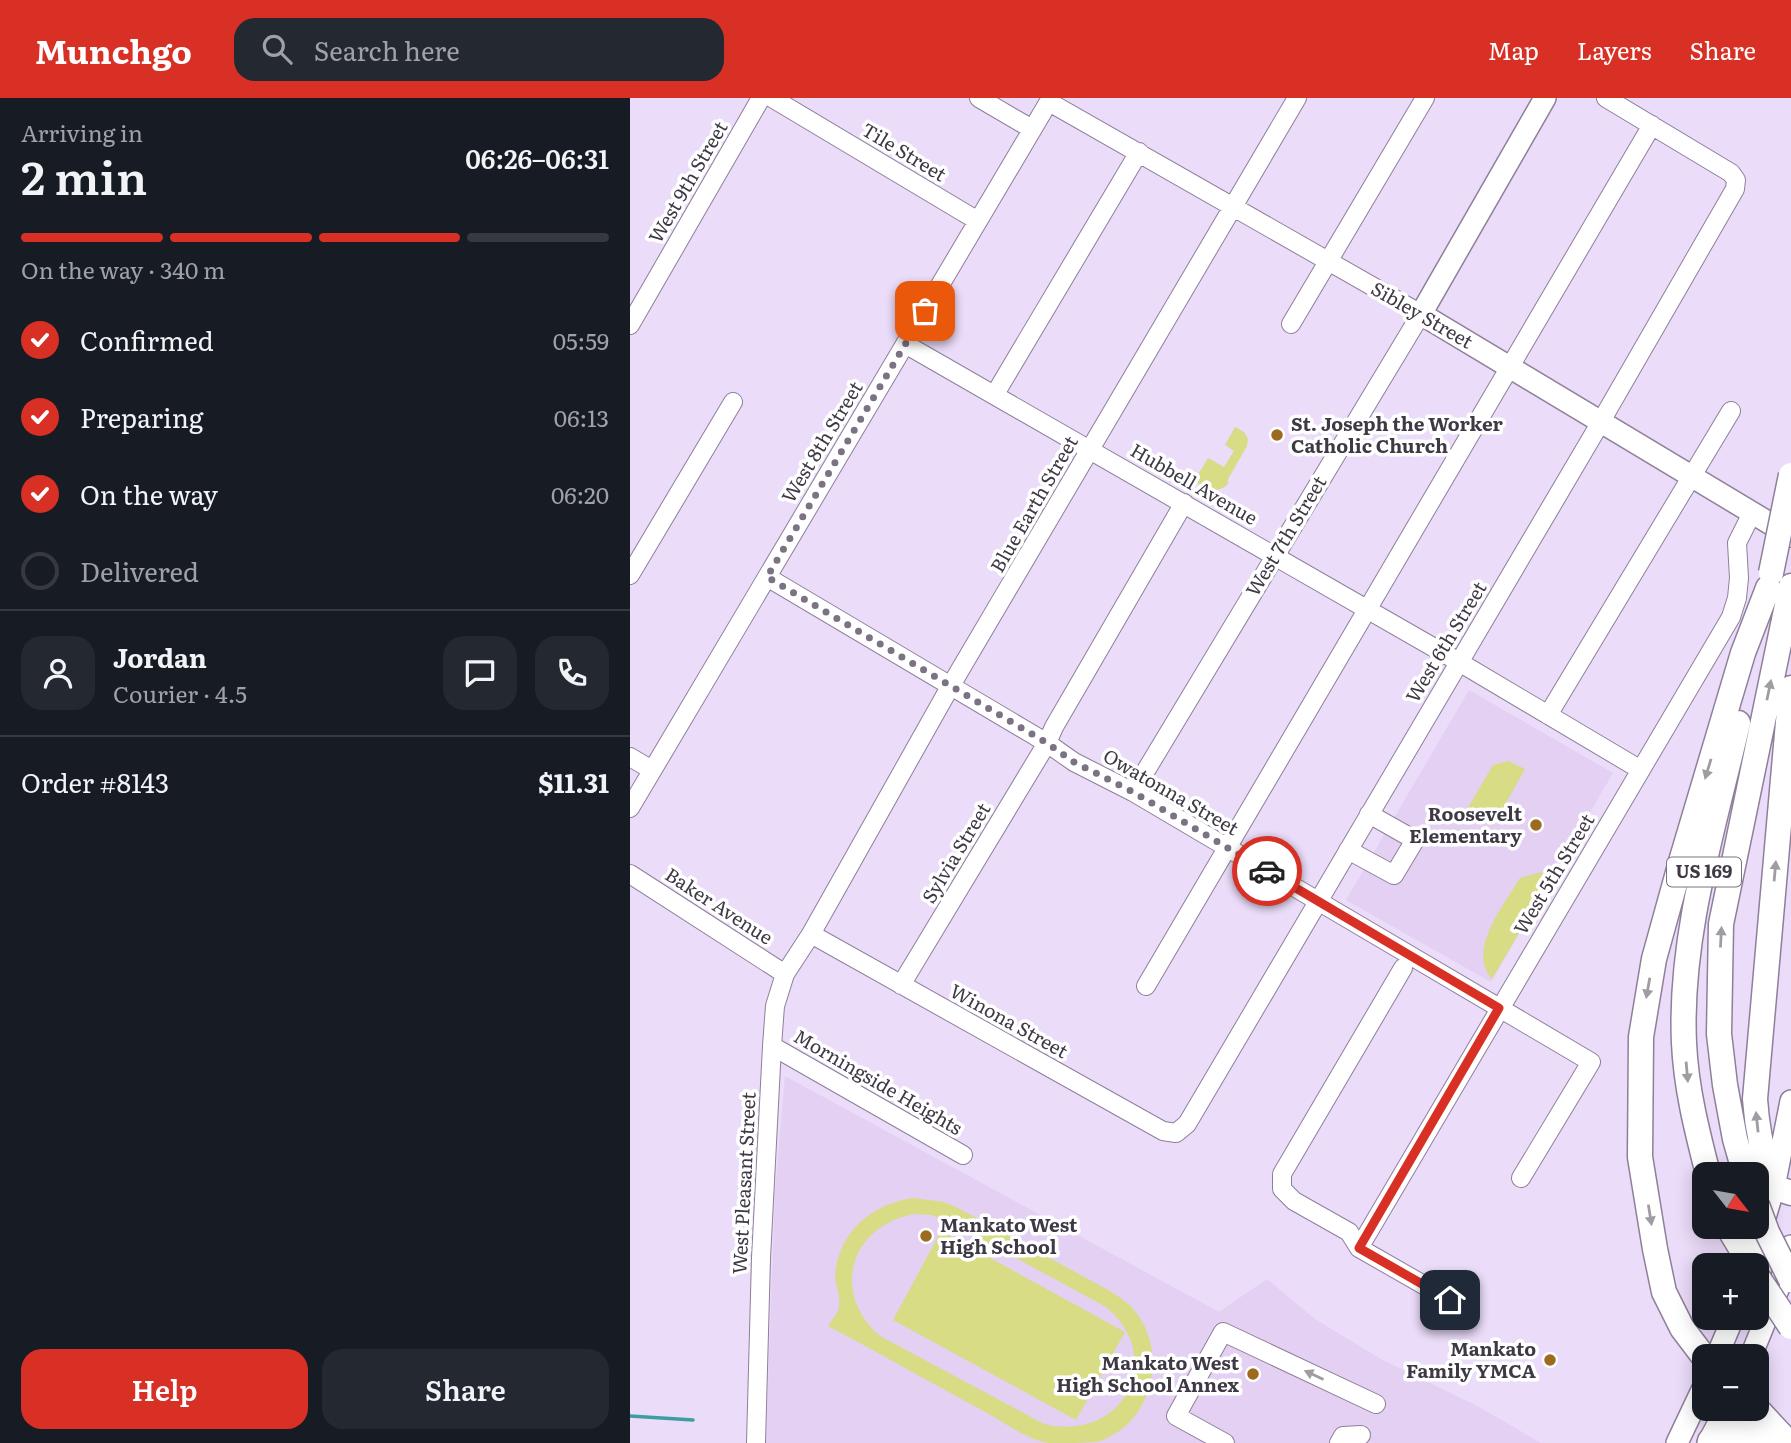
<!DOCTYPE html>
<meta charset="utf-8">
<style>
:root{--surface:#171b24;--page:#242831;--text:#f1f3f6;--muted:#9ea1a6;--line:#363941;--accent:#d93025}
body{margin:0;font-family:Literata,serif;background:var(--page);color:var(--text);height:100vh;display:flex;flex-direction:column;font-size:26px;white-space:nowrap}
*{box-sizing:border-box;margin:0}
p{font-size:23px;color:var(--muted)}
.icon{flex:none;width:38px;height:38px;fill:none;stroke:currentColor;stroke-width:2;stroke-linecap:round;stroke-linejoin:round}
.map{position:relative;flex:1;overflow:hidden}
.side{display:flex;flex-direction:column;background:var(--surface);width:630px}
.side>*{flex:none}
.needle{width:46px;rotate:121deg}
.tools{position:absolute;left:1062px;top:1064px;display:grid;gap:14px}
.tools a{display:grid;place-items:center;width:77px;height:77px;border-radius:14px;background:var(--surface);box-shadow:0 4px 18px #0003;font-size:35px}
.pin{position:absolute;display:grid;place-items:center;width:60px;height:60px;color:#fff;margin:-30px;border-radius:14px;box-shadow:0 4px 10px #0006}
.courier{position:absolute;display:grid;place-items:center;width:70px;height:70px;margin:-35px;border:5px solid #d93025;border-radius:50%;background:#fff;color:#222;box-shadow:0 2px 9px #0007}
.headline em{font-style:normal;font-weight:600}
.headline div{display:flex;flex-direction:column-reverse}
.headline{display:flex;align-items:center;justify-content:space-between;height:119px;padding:0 21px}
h1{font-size:46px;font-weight:600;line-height:52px}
.bar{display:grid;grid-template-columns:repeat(4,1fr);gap:10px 7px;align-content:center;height:84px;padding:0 21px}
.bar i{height:9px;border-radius:5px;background:var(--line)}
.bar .current{background:var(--accent)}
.bar p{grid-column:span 4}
.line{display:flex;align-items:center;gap:18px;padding:0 21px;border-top:2px solid var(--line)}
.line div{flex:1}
.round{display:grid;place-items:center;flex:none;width:74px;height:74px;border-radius:21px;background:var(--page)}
ol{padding:0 21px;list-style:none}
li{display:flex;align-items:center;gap:21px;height:77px}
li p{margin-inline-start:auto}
li .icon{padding:7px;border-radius:50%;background:var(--accent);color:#fff;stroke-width:4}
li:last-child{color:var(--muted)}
li i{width:38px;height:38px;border:4px solid var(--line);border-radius:50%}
.action{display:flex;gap:14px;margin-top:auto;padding:14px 21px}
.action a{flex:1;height:80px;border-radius:21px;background:var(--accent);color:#fff;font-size:28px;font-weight:600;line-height:80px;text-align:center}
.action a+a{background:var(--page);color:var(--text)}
header{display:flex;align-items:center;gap:42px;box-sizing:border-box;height:98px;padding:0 35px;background:var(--accent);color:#fff}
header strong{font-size:33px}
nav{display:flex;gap:38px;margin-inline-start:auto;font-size:24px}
.search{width:490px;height:63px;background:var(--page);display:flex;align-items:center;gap:18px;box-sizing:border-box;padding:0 24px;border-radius:21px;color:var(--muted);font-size:26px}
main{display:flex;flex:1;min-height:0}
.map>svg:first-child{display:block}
</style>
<header>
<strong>Munchgo</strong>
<div class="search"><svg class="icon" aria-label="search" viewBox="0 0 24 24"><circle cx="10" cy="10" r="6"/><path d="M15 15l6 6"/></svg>Search here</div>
<nav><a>Map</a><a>Layers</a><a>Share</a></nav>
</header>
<main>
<section class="side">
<div class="headline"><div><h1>2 min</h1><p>Arriving in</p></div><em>06:26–06:31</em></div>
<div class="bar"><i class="current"></i><i class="current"></i><i class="current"></i><i></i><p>On the way · 340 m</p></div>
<ol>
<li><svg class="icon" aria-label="check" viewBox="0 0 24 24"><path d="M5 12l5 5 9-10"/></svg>Confirmed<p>05:59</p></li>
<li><svg class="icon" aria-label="check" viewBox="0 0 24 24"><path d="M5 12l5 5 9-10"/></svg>Preparing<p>06:13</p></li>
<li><svg class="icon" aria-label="check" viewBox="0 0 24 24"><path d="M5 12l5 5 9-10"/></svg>On the way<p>06:20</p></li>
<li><i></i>Delivered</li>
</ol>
<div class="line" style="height:126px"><a class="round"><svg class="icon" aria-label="person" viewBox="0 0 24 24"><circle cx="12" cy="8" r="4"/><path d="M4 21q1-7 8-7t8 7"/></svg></a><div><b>Jordan</b><p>Courier · 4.5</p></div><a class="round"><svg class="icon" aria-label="chat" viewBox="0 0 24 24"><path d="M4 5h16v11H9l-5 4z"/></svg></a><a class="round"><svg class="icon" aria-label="phone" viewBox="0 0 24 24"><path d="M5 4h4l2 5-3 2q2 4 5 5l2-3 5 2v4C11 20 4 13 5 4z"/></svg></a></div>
<div class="line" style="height:91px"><div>Order #8143</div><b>$11.31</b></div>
<div class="action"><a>Help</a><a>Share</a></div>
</section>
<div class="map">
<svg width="1161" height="1345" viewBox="0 0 1161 1345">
<rect width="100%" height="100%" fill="#ebdcf9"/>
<path fill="#e3d0f3" d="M 839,592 L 983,675 L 861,884 L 716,802 Z
M 155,978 L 589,1214 L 637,1181 L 685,1221 L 749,1260 L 849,1309 L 911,1345 L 136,1345 L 145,1094 Z"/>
<path fill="#d7dc85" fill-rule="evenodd" d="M 605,329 L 614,334 L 618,341 L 617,348 L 598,381 L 598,386 C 586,397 576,390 564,383 L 578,360 L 594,369 L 604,353 L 595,347 Z
M 878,663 L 895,671 L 863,728 L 836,713 L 863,667 Z
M 911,774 L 921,781 L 862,881 C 836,853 875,805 890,780 Z
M 283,1100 L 314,1104 L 328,1110 L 480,1193 C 491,1200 501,1207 508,1217 C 539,1261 519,1329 467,1344 C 454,1345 432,1345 419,1345 C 398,1342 375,1325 357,1315 C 303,1286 251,1256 198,1228 C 201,1223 208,1215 209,1209 C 211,1199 205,1187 205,1177 C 209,1133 242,1106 283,1100 ZM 284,1116 L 301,1117 L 320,1124 L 476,1209 C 538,1261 492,1345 414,1326 L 250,1238 C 200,1195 220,1128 284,1116 Z
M 311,1133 L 495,1234 L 446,1322 L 263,1222 Z"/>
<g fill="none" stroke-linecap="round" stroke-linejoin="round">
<path stroke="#3c9ea1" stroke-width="3.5" d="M 0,1318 L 63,1322"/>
<defs>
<path id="minor" d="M 142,0 L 348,123
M 349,0 L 402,31
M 419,4 L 791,216 L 503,694
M 661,226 L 795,0
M 0,227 L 131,0
M 275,246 L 829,564 L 1011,672
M 365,296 L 509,54
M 0,477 L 103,304
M 137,479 L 417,645 L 444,664 L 503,694 L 961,964 L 891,1080
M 918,617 L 1101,313
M 0,659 L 22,672
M 0,710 L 421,0
M 718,752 L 764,777 L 785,742 L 739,716
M 0,776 L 155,876
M 181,836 L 533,1033 L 546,1035 L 557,1026 L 962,339 L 1105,91 L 1106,82 L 1101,75 L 976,0
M 773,870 L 652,1076 L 652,1091 L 664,1103 L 719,1134 L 729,1150 L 820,1202
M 271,887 L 417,645 L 424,629 L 554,405
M 516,888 L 1022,27
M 142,948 L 333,1057
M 729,1150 L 1101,519 L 1107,500 L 1109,480 L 1107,445 L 1122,415
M 126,1345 L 131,1160 L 142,948 L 145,908 L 155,876 L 181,836 L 320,589 L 667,0
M 595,1345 L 546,1318 L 593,1234 L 746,1306
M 709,1345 L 713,1338 L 731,1337"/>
<path id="major" d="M 915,0 L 791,216 L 1161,438
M 1121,1167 L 1144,1089 L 1161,1003
M 1087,1258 L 1103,1220
M 1121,1258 L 1149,1189 L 1161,1148
M 1047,1345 L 1074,1288
M 1078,1345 L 1096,1311"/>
<path id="highway" d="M 1161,590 L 1125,1001 C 1127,1032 1133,1060 1144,1089 L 1161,1095
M 1078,1076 C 1067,1033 1056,990 1054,945 C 1049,839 1084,728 1108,625
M 1115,1076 L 1105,1041 L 1095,987 L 1089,936 L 1091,826 L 1161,488
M 1098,1129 L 1121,1167
M 1074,1259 L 1052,1230 L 1034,1194 L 1025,1151 L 1010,1059 L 1011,939 L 1024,861 L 1052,760 L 1113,555 L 1138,490
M 1127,1311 L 1155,1341
M 1080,1343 C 1116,1329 1120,1330 1155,1345"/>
</defs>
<use href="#minor" stroke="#8e7f9a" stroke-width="20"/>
<use href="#major" stroke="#8e7f9a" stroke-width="24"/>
<use href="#highway" stroke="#8e7f9a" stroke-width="27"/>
<use href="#minor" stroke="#fff" stroke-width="18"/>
<use href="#major" stroke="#fff" stroke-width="21"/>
<use href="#highway" stroke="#fff" stroke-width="24"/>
<defs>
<path id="highway-bridge" d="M 1141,475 L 1161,377
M 1127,1107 L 1137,1134 L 1161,1182
M 1127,1178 L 1161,1229"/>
</defs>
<use href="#highway-bridge" stroke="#8e7f9a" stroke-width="27" stroke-linecap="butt"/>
<use href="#highway-bridge" stroke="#fff" stroke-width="24"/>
</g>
<defs><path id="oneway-solid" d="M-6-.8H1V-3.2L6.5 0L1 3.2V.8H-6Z" transform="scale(1.75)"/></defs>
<g fill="#9f9ca2">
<use href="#oneway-solid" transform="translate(1139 592) rotate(-78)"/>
<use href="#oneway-solid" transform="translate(1078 671) rotate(107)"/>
<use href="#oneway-solid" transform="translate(1145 773) rotate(-85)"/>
<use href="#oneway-solid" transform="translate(1091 839) rotate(-87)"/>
<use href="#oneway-solid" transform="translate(1018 890) rotate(100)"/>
<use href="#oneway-solid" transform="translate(1057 974) rotate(85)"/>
<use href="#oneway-solid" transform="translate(1127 1024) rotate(-96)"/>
<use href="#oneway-solid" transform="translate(1020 1117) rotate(81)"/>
<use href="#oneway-solid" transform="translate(684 1277) rotate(-155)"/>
</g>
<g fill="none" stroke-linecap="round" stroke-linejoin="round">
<path stroke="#7b7284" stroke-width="7" stroke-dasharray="0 12.6" d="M 295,213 L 137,479 L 417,645 L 444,664 L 503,694 L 637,773"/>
<path stroke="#d93025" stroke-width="9" d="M 637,773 L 869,910 L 729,1150 L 820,1202"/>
</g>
<g fill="#9d6b20" stroke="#fff" stroke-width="2.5">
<circle cx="647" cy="337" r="7"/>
<circle cx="906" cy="727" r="7"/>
<circle cx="296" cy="1138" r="7"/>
<circle cx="920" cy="1262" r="7"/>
<circle cx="623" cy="1276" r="7"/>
</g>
<g text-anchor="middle" stroke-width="7" stroke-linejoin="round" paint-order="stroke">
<rect fill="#fff" stroke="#79747d" stroke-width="2" x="1037" y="759.5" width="74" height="29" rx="5"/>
<g font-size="18" font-weight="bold" fill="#3f3945">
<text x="1074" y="780">US 169</text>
</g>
<g font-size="19" fill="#3f3945" stroke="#fff">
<text transform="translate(274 54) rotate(31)" y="7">Tile Street</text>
<text transform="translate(58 84) rotate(-60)" y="7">West 9th Street</text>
<text transform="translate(792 217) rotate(30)" y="7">Sibley Street</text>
<text transform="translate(192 344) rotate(-59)" y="7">West 8th Street</text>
<text transform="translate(564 386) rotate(30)" y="7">Hubbell Avenue</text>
<text transform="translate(404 406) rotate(-60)" y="7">Blue Earth Street</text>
<text transform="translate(656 438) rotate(-59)" y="7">West 7th Street</text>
<text transform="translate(816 544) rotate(-59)" y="7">West 6th Street</text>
<text transform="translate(541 694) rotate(30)" y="7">Owatonna Street</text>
<text transform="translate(326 755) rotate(-59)" y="7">Sylvia Street</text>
<text transform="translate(924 776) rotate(-59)" y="7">West 5th Street</text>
<text transform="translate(89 808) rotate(33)" y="7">Baker Avenue</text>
<text transform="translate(379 923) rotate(29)" y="7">Winona Street</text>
<text transform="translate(248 984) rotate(30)" y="7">Morningside Heights</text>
<text transform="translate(114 1085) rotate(-87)" y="7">West Pleasant Street</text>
</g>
<g font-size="19" font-weight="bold" fill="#3f3945" stroke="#fff" text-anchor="end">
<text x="661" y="333" text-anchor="start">St. Joseph the Worker<tspan x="661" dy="22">Catholic Church</tspan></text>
<text x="892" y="723">Roosevelt<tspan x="892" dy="22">Elementary</tspan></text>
<text x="310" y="1134" text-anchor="start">Mankato West<tspan x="310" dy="22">High School</tspan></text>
<text x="906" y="1258">Mankato<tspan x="906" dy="22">Family YMCA</tspan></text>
<text x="609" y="1272">Mankato West<tspan x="609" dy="22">High School Annex</tspan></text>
</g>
</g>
</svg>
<div class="tools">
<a><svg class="needle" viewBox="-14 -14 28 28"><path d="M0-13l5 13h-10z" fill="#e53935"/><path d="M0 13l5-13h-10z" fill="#9ea1a6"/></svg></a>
<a>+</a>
<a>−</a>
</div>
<div class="pin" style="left:295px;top:213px;background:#ea580c"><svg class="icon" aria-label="bag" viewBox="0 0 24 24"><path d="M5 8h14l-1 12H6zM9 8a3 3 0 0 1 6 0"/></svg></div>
<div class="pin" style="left:820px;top:1202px;background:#1f2937"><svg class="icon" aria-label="home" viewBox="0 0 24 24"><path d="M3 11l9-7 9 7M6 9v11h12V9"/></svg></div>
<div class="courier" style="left:637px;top:773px"><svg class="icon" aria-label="car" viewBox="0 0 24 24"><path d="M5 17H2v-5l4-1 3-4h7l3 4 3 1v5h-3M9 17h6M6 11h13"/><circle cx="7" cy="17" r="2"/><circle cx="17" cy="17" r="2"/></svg></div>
</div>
</main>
